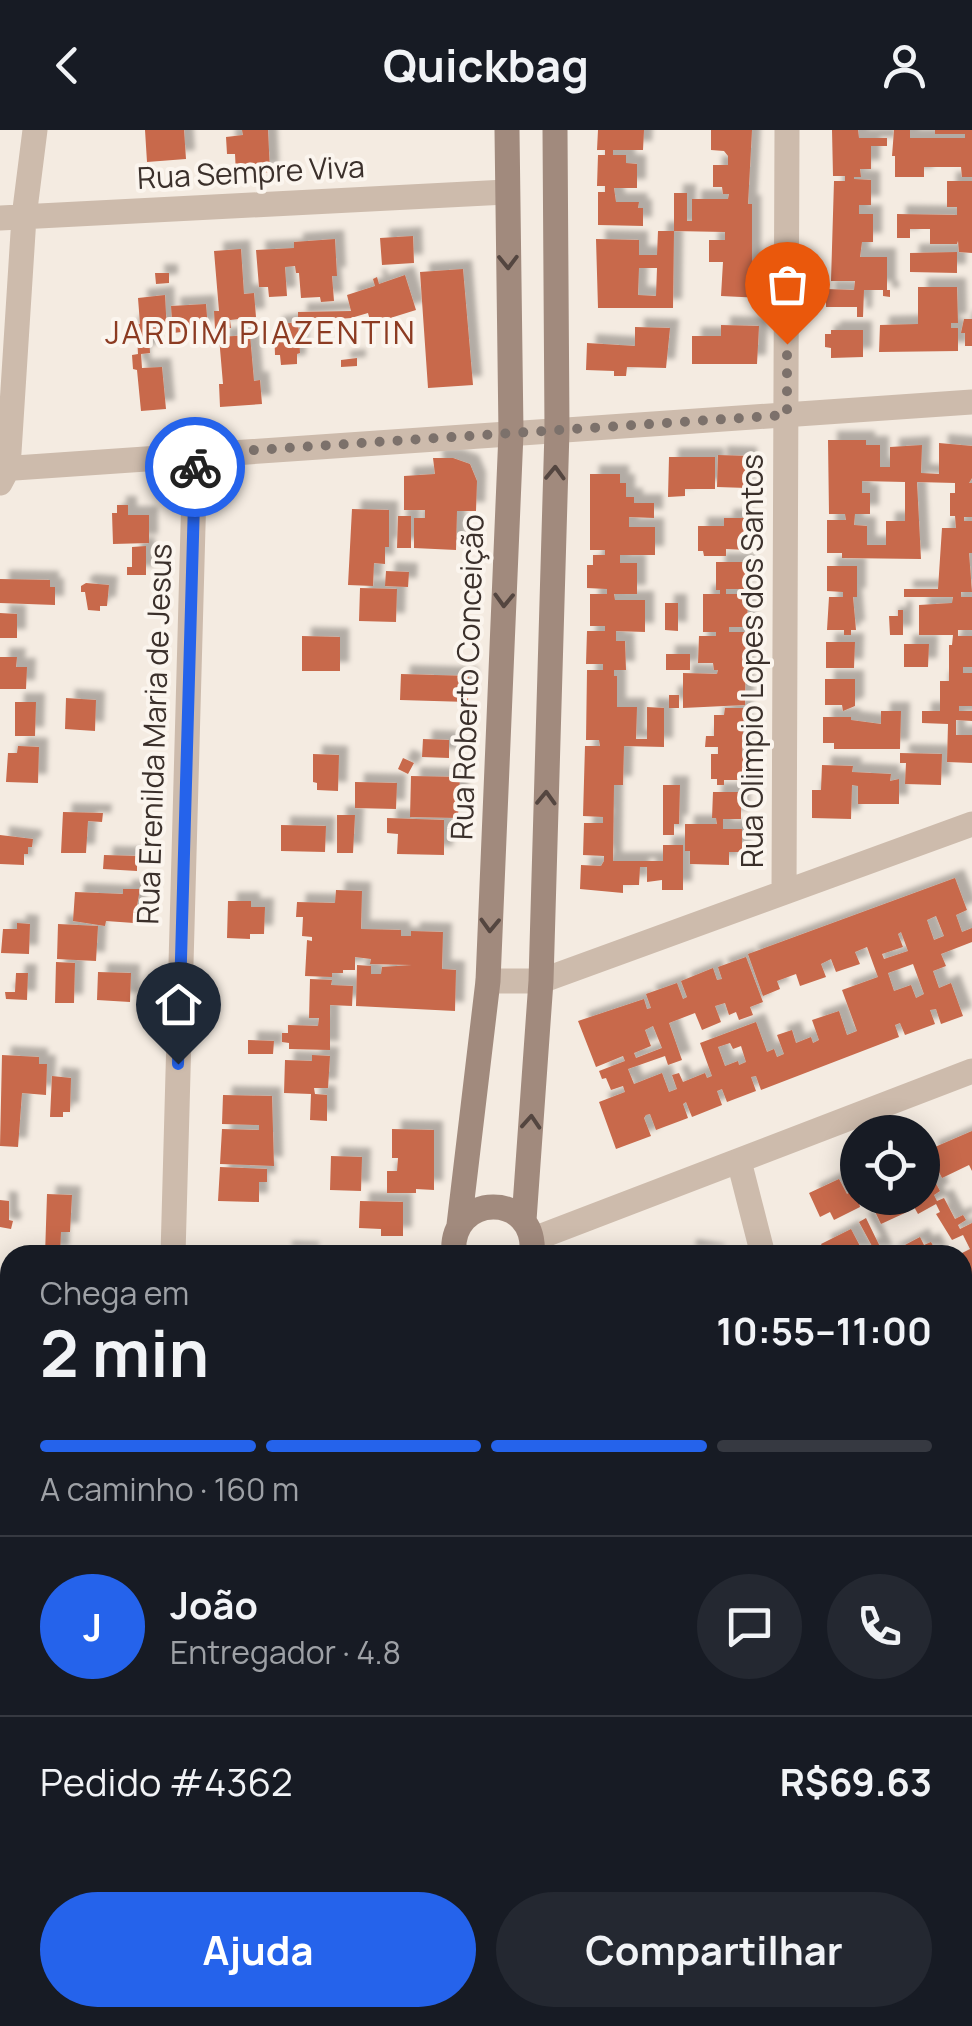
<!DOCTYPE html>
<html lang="pt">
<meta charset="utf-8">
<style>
:root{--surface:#171b24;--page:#242831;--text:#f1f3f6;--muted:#9ea1a6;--line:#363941;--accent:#2563eb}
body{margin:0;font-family:Manrope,sans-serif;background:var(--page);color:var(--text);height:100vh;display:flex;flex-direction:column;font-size:38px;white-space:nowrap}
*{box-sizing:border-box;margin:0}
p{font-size:32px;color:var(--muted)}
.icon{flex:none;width:55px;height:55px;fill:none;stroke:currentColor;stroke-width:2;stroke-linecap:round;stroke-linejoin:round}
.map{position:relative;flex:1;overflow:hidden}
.details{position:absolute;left:0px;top:1115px;width:972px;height:782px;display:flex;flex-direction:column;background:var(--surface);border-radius:30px 30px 0 0;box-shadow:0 5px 25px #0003}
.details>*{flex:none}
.fabs{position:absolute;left:840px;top:985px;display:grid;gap:20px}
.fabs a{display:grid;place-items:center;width:100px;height:100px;border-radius:50%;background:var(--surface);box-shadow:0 5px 25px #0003;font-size:50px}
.pin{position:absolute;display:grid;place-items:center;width:85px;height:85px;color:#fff;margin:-102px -42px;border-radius:50% 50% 50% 0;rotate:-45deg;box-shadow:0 0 10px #0007}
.pin .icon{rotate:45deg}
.courier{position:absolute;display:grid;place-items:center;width:100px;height:100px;margin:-50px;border:8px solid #2563eb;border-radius:50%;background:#fff;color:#222;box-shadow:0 2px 12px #0007}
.headline em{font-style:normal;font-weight:700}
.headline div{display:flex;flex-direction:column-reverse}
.headline{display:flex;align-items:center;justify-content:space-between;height:170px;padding:0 40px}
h1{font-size:65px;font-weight:700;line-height:75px}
.bar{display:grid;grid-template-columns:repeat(4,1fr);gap:15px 10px;align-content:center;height:120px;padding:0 40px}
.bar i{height:12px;border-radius:8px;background:var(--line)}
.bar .current{background:var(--accent)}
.bar p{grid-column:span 4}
.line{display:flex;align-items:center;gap:25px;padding:0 40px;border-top:2px solid var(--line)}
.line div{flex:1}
.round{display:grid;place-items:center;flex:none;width:105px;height:105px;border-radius:52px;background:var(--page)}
.button{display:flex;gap:20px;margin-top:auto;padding:20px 40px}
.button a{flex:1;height:115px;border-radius:60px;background:var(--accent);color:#fff;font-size:40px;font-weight:700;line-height:115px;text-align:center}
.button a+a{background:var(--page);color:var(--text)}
header{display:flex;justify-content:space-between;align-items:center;height:130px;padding:0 40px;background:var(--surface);font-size:45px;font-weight:700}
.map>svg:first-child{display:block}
</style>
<header><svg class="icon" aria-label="back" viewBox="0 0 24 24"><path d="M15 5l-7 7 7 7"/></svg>Quickbag<svg class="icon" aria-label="person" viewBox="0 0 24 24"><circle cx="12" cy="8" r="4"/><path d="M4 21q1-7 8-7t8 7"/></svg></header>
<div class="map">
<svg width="972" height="1896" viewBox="0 0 972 1896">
<defs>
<filter id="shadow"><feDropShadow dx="9" dy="-9" stdDeviation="2.5" flood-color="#0004"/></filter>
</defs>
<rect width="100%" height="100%" fill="#f4ebe1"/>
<path fill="#c8694b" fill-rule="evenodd" filter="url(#shadow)" d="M 145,0 L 184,0 L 186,29 L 147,32 Z
M 242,0 L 268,0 L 270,42 L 236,45 L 235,24 L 227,24 L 226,7 L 243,5 Z
M 598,0 L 644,0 L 643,20 L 613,20 L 613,25 L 626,25 L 626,33 L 637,34 L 637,58 L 614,58 L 616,72 L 639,72 L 638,78 L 643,78 L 643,96 L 598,95 L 598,62 L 605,62 L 605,56 L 597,56 L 598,25 L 605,25 L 605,20 L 597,20 Z
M 711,0 L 752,0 L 748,74 L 752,74 L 752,140 L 763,140 L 762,168 L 721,166 L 723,132 L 709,132 L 709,110 L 725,110 L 725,102 L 674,101 L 674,63 L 687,63 L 687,91 L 692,91 L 692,69 L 728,69 L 729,64 L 723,64 L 722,57 L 713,57 L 713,35 L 728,35 L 728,26 L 724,21 L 711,20 Z
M 832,0 L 858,0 L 859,8 L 887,8 L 887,16 L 871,16 L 871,39 L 860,39 L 861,47 L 854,47 L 854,49 L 871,50 L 871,75 L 859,75 L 859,84 L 873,84 L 873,112 L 862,112 L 860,127 L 887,127 L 887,160 L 890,160 L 890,167 L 883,166 L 883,160 L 864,160 L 863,187 L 857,187 L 857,177 L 826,177 L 826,159 L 854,160 L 855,151 L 831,151 L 834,51 L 845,51 L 845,46 L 833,46 Z
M 894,0 L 910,0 L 910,8 L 965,8 L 965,4 L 935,4 L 935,0 L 972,0 L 972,47 L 962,47 L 961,37 L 924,37 L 924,47 L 895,47 L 895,26 L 892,26 Z
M 947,51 L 972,51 L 972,123 L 959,122 L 958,111 L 957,114 L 930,114 L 930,99 L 910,99 L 910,108 L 897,108 L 897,84 L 957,85 L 957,77 L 947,77 Z
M 658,101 L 674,101 L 673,178 L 598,178 L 596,109 L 639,110 L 639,125 L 657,125 ZM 639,138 L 657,138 L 656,166 L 638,165 Z
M 413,106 L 414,133 L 382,135 L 380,108 Z
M 335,109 L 337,146 L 332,146 L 334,171 L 321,172 L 320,167 L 301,168 L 299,143 L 296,143 L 295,136 L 285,137 L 287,166 L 269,167 L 268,157 L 259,157 L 256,120 L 294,118 L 294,112 Z
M 241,119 L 244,164 L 254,163 L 256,187 L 230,190 L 231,198 L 215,199 L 214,181 L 219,181 L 214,121 Z
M 957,122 L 957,143 L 910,142 L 910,123 Z
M 463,139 L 473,255 L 428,258 L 420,142 Z
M 155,143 L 169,143 L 169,153 L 156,154 Z
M 405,145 L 416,180 L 371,194 L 368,183 L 351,188 L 298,192 L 298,182 L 351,181 L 347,165 L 375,156 L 373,149 L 377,147 L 379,154 Z
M 918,157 L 957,157 L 958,193 L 951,193 L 951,198 L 958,198 L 958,221 L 879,222 L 880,195 L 918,194 Z
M 165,165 L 167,203 L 149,205 L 150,223 L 141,224 L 142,238 L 162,237 L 166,279 L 141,281 L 137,240 L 133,239 L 132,225 L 138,224 L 137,206 L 130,206 L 129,195 L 140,194 L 138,168 Z
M 206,174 L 208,199 L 173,203 L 171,176 Z
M 964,189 L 972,189 L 972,216 L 965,216 L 965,203 L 961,203 Z
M 298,192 L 300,223 L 297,224 L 297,234 L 281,235 L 280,225 L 275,225 L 274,195 Z
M 721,195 L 759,196 L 757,234 L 692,234 L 692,206 L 721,206 Z
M 635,197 L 670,198 L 666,238 L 627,237 L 626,246 L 614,246 L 614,241 L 586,240 L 587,213 L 635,216 Z
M 831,200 L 863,200 L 863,227 L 831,228 L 831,218 L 825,217 L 825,204 L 831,204 Z
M 250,205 L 254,251 L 260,250 L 262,274 L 220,277 L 219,254 L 223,254 L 219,207 Z
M 357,228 L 357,236 L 341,237 L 341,230 Z
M 828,310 L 866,310 L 866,315 L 880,315 L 880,337 L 890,337 L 890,317 L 922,315 L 921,343 L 939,344 L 939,313 L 972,316 L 972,348 L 969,353 L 972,353 L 972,387 L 964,387 L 964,391 L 972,391 L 972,423 L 969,423 L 972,462 L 961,462 L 961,467 L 972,467 L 972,500 L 958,500 L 958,506 L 972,506 L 972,537 L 963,537 L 963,543 L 972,543 L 972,576 L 959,576 L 959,581 L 972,581 L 972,591 L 956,590 L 956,605 L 972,605 L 972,633 L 947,632 L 948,594 L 922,593 L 922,581 L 940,581 L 940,551 L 949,551 L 949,515 L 952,515 L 953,505 L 919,505 L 919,475 L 952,473 L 953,467 L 904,467 L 904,459 L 938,459 L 942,398 L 956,398 L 955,386 L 950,386 L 950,363 L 955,363 L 955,353 L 917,352 L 921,429 L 842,428 L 842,423 L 827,423 L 827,390 L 846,390 L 845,384 L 829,384 ZM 862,351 L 905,352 L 905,391 L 886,391 L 886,415 L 867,415 L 867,396 L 854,395 L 855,384 L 870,384 L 870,363 L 862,363 Z
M 718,325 L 748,326 L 747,358 L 717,357 Z
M 669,327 L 715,327 L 715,359 L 685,359 L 685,366 L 668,367 Z
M 433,328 L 453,328 L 470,334 L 477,351 L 476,381 L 457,381 L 456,420 L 414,418 L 414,388 L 425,388 L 425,380 L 404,380 L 404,346 L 435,344 Z
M 590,344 L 620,344 L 620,353 L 626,353 L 626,367 L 634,367 L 634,373 L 654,373 L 654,388 L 629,387 L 629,397 L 655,397 L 655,425 L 620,425 L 620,433 L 637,433 L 637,464 L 614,464 L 615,470 L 645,470 L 645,502 L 616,501 L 616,511 L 625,511 L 626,540 L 614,540 L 614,546 L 617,546 L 617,577 L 637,577 L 636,609 L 647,609 L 647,577 L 664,578 L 664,617 L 624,616 L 623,655 L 614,655 L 613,731 L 663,731 L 663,715 L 683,715 L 683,760 L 662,760 L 662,750 L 647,752 L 647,737 L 640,737 L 639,755 L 623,755 L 623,763 L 580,759 L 581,735 L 601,736 L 604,731 L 604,726 L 583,725 L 584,693 L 603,693 L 603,687 L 583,686 L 585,616 L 600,616 L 599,610 L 586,610 L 587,540 L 603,540 L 603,534 L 586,534 L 587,501 L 605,501 L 605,496 L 590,496 L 590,464 L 607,464 L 607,459 L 587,458 L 587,435 L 593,435 L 593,425 L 605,425 L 605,420 L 590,420 Z
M 117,375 L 128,375 L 128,385 L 149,385 L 149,413 L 113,414 L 112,383 L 117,383 Z
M 352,379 L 389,380 L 389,417 L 385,417 L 385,434 L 374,433 L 373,456 L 348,455 Z
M 398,386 L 411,386 L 411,418 L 397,418 Z
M 724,388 L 747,388 L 747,420 L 726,419 L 726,426 L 704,426 L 703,421 L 698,421 L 698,396 L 724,396 Z
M 146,416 L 146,445 L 127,445 L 127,437 L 132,437 L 132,417 Z
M 716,432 L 747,432 L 747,459 L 726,459 L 726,464 L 748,464 L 747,497 L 729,497 L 729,502 L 746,502 L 745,575 L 683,578 L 683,543 L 717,544 L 718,540 L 714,540 L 713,533 L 698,533 L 699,506 L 716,506 L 716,502 L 703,502 L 703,464 L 720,464 L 720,460 L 716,460 Z
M 827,436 L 857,436 L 857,467 L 853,467 L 856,500 L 851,500 L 851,505 L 844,505 L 844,500 L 827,500 L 829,467 L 843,467 L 843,462 L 827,461 Z
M 386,441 L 409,442 L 408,457 L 385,456 Z
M 0,449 L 50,450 L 50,457 L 55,457 L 55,475 L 0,473 Z
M 86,453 L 109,455 L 107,476 L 100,476 L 100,481 L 88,480 L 85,462 L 81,462 L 81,456 Z
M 360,458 L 397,459 L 396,492 L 359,491 Z
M 665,473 L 678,473 L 678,501 L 665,500 Z
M 898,480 L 903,480 L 903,505 L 890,505 L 889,486 L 898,486 Z
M 0,483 L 17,484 L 17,508 L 0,508 Z
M 302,506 L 340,507 L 340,541 L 302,541 Z
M 826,512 L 855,512 L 854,538 L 826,538 Z
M 904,514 L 929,514 L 928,537 L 904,537 Z
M 666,524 L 690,524 L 690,540 L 666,540 Z
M 0,527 L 17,527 L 16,537 L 27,537 L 26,559 L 0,559 Z
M 401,544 L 469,546 L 468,572 L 400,570 Z
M 825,549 L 855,549 L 855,576 L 843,581 L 842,575 L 825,575 Z
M 669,565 L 679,565 L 679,578 L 669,578 Z
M 66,568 L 96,570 L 95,601 L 65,599 Z
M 15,572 L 36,572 L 35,606 L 15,606 Z
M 725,578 L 744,578 L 742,624 L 746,624 L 745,650 L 724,650 L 724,655 L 717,655 L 717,649 L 711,649 L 711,624 L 718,624 L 718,617 L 705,617 L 706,606 L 714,606 L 714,585 L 724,585 Z
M 881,581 L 901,581 L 900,619 L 834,619 L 834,613 L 823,613 L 823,587 L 851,587 L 851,590 L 881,594 Z
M 423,609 L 449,610 L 449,628 L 422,627 Z
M 18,616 L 39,617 L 38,653 L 6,652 L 8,623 L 17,623 Z
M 900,623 L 942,624 L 941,655 L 905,654 L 906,633 L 900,633 Z
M 313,624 L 339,625 L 338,661 L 317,660 L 317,653 L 313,652 Z
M 403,628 L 414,633 L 408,644 L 398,639 Z
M 822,635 L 853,636 L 852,642 L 891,644 L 890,651 L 899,649 L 899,674 L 858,674 L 858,656 L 852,655 L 851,689 L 812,688 L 812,660 L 821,660 Z
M 411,646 L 460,647 L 458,688 L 410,687 Z
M 355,652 L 397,653 L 396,679 L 355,678 Z
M 663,655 L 680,655 L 679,694 L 674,694 L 674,705 L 663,705 Z
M 713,662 L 741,662 L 741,689 L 723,689 L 723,699 L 742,699 L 742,722 L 729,722 L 729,735 L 690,734 L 690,721 L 685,721 L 685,694 L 717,694 L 716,688 L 712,688 Z
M 63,682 L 103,683 L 102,692 L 88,691 L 86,723 L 61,723 Z
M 337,685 L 355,685 L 353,723 L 337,723 Z
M 387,688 L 444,690 L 444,725 L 397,724 L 398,704 L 387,703 Z
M 281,695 L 326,696 L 325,722 L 281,721 Z
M 0,705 L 33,709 L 32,717 L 28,717 L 28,724 L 24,724 L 24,735 L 0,734 Z
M 104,725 L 137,726 L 137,741 L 103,739 Z
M 955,748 L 967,780 L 956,785 L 962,802 L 972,798 L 972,812 L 941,824 L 946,836 L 933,841 L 939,858 L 951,853 L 963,886 L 941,894 L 936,879 L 930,880 L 935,894 L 905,905 L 900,893 L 895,895 L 899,907 L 761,960 L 756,946 L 751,947 L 756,961 L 727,972 L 722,959 L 717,961 L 722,975 L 692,987 L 686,972 L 683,974 L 688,988 L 656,1000 L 650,984 L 646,985 L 644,988 L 651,1006 L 616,1019 L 599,972 L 625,962 L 623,956 L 611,960 L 606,948 L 602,949 L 599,941 L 625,931 L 623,926 L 596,937 L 578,891 L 644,869 L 647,879 L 651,878 L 646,864 L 677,853 L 683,869 L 687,867 L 681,851 L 713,838 L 717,850 L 722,849 L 718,837 L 746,827 L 763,872 L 750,877 L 753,885 L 739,890 L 736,882 L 729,885 L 725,873 L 715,876 L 721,892 L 702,900 L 695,883 L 669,893 L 682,930 L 668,935 L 665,926 L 628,939 L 634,954 L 662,943 L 669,962 L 677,959 L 672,945 L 679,943 L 683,952 L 705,943 L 707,948 L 712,946 L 700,913 L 756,892 L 767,922 L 774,919 L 777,927 L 784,924 L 777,905 L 792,900 L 796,913 L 811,907 L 813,913 L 819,910 L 812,890 L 839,881 L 847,905 L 857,901 L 842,860 L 878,847 L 867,817 L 855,822 L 860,834 L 836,842 L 831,829 L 821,834 L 826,847 L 800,856 L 796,844 L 777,851 L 780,859 L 763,866 L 748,824 ZM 936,786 L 944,806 L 934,810 L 927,790 ZM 901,802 L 908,821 L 884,829 L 882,824 L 903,817 L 898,804 ZM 913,834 L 924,864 L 916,868 L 911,855 L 894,861 L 888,843 ZM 653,896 L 662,918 L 636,928 L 634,923 L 651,916 L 645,900 ZM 730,913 L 733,919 L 741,916 L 746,932 L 739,935 L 738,931 L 725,936 L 718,917 Z
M 123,759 L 140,759 L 134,793 L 106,791 L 105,796 L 73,791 L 75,762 L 123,764 Z
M 336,760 L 362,761 L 361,799 L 401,800 L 401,806 L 411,806 L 411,801 L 443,802 L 442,839 L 456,840 L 455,881 L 356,876 L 357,835 L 371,836 L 371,844 L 381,844 L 382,837 L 412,835 L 370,834 L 371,829 L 355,827 L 355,840 L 343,840 L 343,843 L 332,843 L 332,847 L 305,846 L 307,810 L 312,811 L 312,807 L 302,806 L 303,787 L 296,787 L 297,772 L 335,773 Z
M 228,771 L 251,771 L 251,777 L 265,777 L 264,804 L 250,804 L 250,809 L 227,808 Z
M 17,793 L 30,794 L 29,824 L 1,823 L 3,799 L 17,799 Z
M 58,794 L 98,796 L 96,831 L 57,829 Z
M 56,832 L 75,833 L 74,873 L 55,873 Z
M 98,842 L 131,843 L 130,872 L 97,870 Z
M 16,843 L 28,843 L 27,870 L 6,869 L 5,862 L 15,862 Z
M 310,849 L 332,850 L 331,855 L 353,856 L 352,876 L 330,875 L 330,920 L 289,919 L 289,913 L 282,912 L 282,903 L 288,903 L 288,895 L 318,896 L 319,888 L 309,888 Z
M 248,910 L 274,911 L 273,924 L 248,924 Z
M 2,925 L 39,927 L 39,934 L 47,934 L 46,965 L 22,963 L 18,1017 L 0,1016 Z
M 312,925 L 330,926 L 328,958 L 314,958 L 315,964 L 327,965 L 327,991 L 310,990 L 311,964 L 284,963 L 285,930 L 312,931 Z
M 52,946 L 71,948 L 70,982 L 63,982 L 63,987 L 50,987 Z
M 223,965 L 272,966 L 274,1036 L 220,1034 L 222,999 L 259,1000 L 259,995 L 222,994 Z
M 392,999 L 434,1000 L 434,1060 L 416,1059 L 416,1063 L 387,1063 L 387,1041 L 397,1041 L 398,1028 L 392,1028 Z
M 972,1001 L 972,1041 L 969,1035 L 942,1048 L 928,1020 Z
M 331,1026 L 362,1027 L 361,1061 L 330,1060 Z
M 220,1037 L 267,1039 L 267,1052 L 259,1052 L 259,1072 L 218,1071 Z
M 927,1037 L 940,1061 L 934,1065 L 937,1071 L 944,1068 L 955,1089 L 963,1085 L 966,1090 L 958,1095 L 960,1099 L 972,1093 L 972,1148 L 962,1153 L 962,1123 L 970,1119 L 963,1105 L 952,1110 L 936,1084 L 940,1082 L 936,1074 L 918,1084 L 909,1068 L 922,1068 L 922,1040 Z
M 858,1043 L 858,1068 L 900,1068 L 907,1082 L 881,1094 L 869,1069 L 859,1073 L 860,1077 L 834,1090 L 830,1082 L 820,1087 L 809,1063 L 839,1049 L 847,1064 L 852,1061 L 846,1049 Z
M 47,1064 L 72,1065 L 70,1102 L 61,1102 L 60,1125 L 45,1125 Z
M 0,1070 L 9,1071 L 9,1090 L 13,1091 L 11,1099 L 0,1097 Z
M 360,1071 L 403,1072 L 403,1106 L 381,1106 L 381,1099 L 359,1098 Z
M 866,1088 L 884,1125 L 827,1125 L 821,1114 L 851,1099 L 862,1120 L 872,1116 L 859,1092 Z
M 920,1107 L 924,1115 L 931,1112 L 938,1125 L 917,1125 L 913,1118 L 900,1125 L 886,1125 Z
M 688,1118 L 716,1123 L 716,1125 L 686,1125 Z
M 283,1120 L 310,1121 L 310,1125 L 283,1125 Z
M 0,1155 L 10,1156 L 10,1201 L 0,1200 Z
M 2,1254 L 10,1256 L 6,1286 L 0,1285 Z
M 3,1442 L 10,1442 L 10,1480 L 0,1480 Z
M 962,1497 L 972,1502 L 970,1542 L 962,1538 Z
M 0,1636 L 10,1645 L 10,1662 L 0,1653 Z
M 970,1736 L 972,1761 L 962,1760 L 964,1742 L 969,1743 Z
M 3,1795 L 10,1795 L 10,1824 L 3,1825 Z
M 216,1888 L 253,1888 L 253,1896 L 217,1896 Z
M 262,1888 L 293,1888 L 293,1896 L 263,1896 Z
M 439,1888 L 442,1890 L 467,1888 L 463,1896 L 434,1896 Z
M 529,1888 L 556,1889 L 617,1888 L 613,1896 L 525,1896 Z
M 739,1888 L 756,1888 L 765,1893 L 764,1896 L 734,1896 Z
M 772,1888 L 800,1888 L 795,1896 L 767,1896 Z
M 809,1888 L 835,1888 L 831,1896 L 804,1896 Z"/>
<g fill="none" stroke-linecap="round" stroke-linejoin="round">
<path stroke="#cdbbac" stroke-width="25" d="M 0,88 L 506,62
M 0,339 L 972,272
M 0,353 L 8,338 L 24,87 L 35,0
M 784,762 L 787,0
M 488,851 L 541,851 L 972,694
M 739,1031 L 763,1125
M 534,1109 L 972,941
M 173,1125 L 195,324
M 962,1204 L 972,1199
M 962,1231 L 972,1233
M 962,1353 L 972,1334
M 962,1618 L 972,1619
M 962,1863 L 972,1864
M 157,1888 L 157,1896
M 389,1896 L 393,1888
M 677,1896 L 682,1888
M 949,1896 L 953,1888"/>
<path stroke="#a18a7d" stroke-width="25" d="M 524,1090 L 541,851 L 557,300 L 555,0
M 459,1095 L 488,851 L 511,303 L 507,0
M 454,1125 C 448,1062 538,1060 532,1125"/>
</g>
<defs><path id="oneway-chevron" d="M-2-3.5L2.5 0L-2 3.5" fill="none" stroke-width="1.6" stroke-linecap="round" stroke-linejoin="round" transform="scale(2.5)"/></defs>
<g stroke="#544640">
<use href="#oneway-chevron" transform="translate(508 132) rotate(89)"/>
<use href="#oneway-chevron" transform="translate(555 343) rotate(-88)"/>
<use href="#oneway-chevron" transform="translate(504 470) rotate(92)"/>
<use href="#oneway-chevron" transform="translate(546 668) rotate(-88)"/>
<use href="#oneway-chevron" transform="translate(490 795) rotate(92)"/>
<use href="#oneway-chevron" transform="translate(531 992) rotate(-86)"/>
</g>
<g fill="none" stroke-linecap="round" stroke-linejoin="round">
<path stroke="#7c716b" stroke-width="10" stroke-dasharray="0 18" d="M 195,337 L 195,324 L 787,285 L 787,214"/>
<path stroke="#2563eb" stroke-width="12" d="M 178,934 L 195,337"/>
</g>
<g text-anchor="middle" stroke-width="8" stroke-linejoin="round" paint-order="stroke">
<g font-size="30" fill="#3b302b" stroke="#fbf5ee">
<text transform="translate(251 43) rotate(-3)" y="10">Rua Sempre Viva</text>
<text transform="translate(753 531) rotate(-90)" y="10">Rua Olimpio Lopes dos Santos</text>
<text transform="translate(468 547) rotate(-88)" y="10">Rua Roberto Conceição</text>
<text transform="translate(155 604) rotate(-88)" y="10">Rua Erenilda Maria de Jesus</text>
</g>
<g font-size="32" letter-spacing="2.5" fill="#8c3b22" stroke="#fbf5ee">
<text x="261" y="214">JARDIM PIAZENTIN</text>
</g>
</g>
</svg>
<div class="fabs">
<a><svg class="icon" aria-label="locate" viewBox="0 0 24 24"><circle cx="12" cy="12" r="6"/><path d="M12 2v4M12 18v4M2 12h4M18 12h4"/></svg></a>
</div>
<div class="pin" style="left:787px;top:214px;background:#ea580c"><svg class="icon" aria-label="bag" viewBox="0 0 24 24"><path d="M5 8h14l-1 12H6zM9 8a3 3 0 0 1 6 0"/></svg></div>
<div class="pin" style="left:178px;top:934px;background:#1f2937"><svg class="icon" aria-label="home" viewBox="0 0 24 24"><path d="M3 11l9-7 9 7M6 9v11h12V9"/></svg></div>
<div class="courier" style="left:195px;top:337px"><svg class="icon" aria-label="bike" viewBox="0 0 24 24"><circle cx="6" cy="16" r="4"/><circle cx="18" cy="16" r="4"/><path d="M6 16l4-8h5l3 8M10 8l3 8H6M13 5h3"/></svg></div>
<section class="details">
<div class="headline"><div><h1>2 min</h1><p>Chega em</p></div><em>10:55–11:00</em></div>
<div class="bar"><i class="current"></i><i class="current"></i><i class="current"></i><i></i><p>A caminho · 160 m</p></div>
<div class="line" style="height:180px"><b class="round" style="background:var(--accent);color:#fff">J</b><div><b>João</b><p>Entregador · 4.8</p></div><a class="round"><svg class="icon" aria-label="chat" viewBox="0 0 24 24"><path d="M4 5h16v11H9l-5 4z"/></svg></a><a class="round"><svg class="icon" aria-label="phone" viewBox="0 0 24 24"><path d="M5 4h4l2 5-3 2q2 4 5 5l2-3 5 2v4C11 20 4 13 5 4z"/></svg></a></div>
<div class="line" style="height:130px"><div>Pedido #4362</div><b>R$69.63</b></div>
<div class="button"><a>Ajuda</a><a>Compartilhar</a></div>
</section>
</div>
